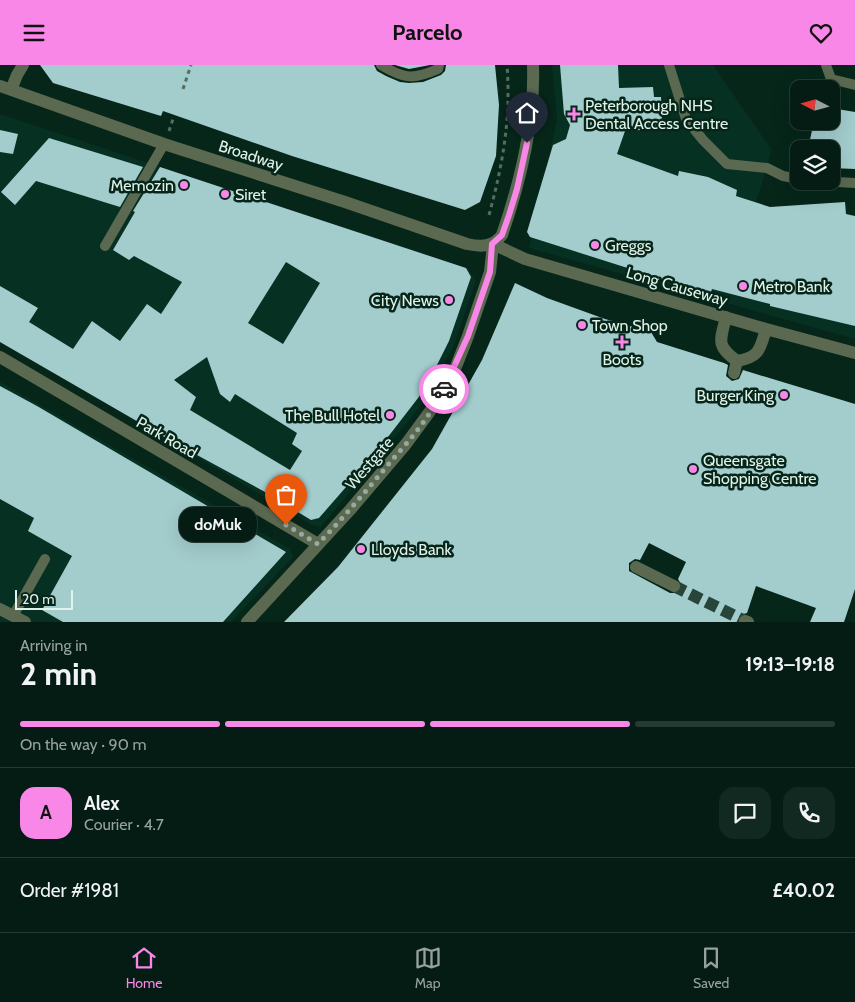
<!DOCTYPE html>
<meta charset="utf-8">
<style>
:root{--surface:#041c14;--page:#122922;--text:#f1f3f6;--muted:#97a1a0;--line:#253a34;--accent:#f987e8}
body{margin:0;font-family:Cabin,sans-serif;background:var(--page);color:var(--text);height:100vh;display:flex;flex-direction:column;font-size:19px;white-space:nowrap}
*{box-sizing:border-box;margin:0}
p{font-size:16px;color:var(--muted)}
.icon{flex:none;width:28px;height:28px;fill:none;stroke:currentColor;stroke-width:2;stroke-linecap:round;stroke-linejoin:round}
.map{position:relative;height:557px;overflow:hidden}
.details{display:flex;flex-direction:column;background:var(--surface);flex:1}
.details>*{flex:none}
.needle{width:32px;rotate:276deg}
.buttons{position:absolute;left:790px;top:15px;display:grid;gap:10px}
.buttons a{display:grid;place-items:center;width:50px;height:50px;border-radius:10px;background:var(--surface);box-shadow:0 5px 20px #0002,0 0 0 1px var(--line);font-size:25px}
.scale{position:absolute;left:15px;bottom:12px;width:58px;box-sizing:border-box;padding-left:5px;border:2px solid #e0f2e9;border-top:0;font-size:14px;line-height:18px;white-space:nowrap;color:#e0f2e9;-webkit-text-stroke:4px #06261a;paint-order:stroke}
.pin{position:absolute;display:grid;place-items:center;width:42px;height:42px;color:#fff;margin:-51px -21px;border-radius:50% 50% 50% 0;rotate:-45deg;box-shadow:0 0 5px #0007}
.pin .icon{rotate:45deg}
.courier{position:absolute;display:grid;place-items:center;width:50px;height:50px;margin:-25px;border:4px solid #f987e8;border-radius:50%;background:#fff;color:#222;box-shadow:0 1px 6px #0007}
.bubble{position:absolute;height:35px;border-radius:15px;background:var(--surface);box-shadow:0 5px 20px #0002,0 0 0 1px var(--line);font-size:16px;font-weight:700;line-height:35px;text-align:center}
.head em{font-style:normal;font-weight:700}
.head div{display:flex;flex-direction:column-reverse}
.head{display:flex;align-items:center;justify-content:space-between;height:85px;padding:0 20px}
h1{font-size:32px;font-weight:700;line-height:38px}
.bar{display:grid;grid-template-columns:repeat(4,1fr);gap:8px 5px;align-content:center;height:60px;padding:0 20px}
.bar i{height:6px;border-radius:4px;background:var(--line)}
.bar .active{background:var(--accent)}
.bar p{grid-column:span 4}
.line{display:flex;align-items:center;gap:12px;padding:0 20px;border-top:1px solid var(--line)}
.line div{flex:1}
.round{display:grid;place-items:center;flex:none;width:52px;height:52px;border-radius:15px;background:var(--page)}
header{display:flex;justify-content:space-between;align-items:center;height:65px;padding:0 20px;background:var(--accent);color:#111;font-size:22px;font-weight:700}
.tabs{display:flex;justify-content:space-around;align-items:center;height:70px;border-top:1px solid var(--line);background:var(--surface);font-size:14px;color:var(--muted)}
.tabs a{display:grid;justify-items:center;gap:2px}
.tabs .active{color:var(--accent)}
.map>svg:first-child{display:block}
</style>
<header><svg class="icon" aria-label="menu" viewBox="0 0 24 24"><path d="M4 6h16M4 12h16M4 18h16"/></svg>Parcelo<svg class="icon" aria-label="heart" viewBox="0 0 24 24"><path d="M12 20l-8-8c-3-5 5-10 8-4 3-6 11-1 8 4z"/></svg></header>
<div class="map">
<svg width="855" height="557" viewBox="0 0 855 557">
<rect width="100%" height="100%" fill="#06261a"/>
<path fill="#063022" d="M 552,0 L 713,0 L 771,84 L 767,103 L 744,174 L 855,200 L 855,274 L 529,183 L 557,54 Z
M 0,49 L 468,204 L 476,216 L 454,280 L 424,337 L 321,462 L 312,460 L 0,276 Z
M 0,317 L 290,484 L 293,492 L 231,557 L 0,557 Z"/>
<path fill="#a3cccd" fill-rule="evenodd" d="M 40,0 L 374,0 L 377,6 L 386,11 L 400,17 L 409,18 L 423,17 L 441,10 L 445,6 L 446,0 L 495,0 L 499,40 L 496,91 L 480,137 L 465,145 L 292,91 L 163,46 L 161,51 L 53,18 Z
M 395,0 L 430,0 L 409,4 Z
M 560,0 L 618,0 L 619,23 L 653,22 L 654,32 L 661,32 L 662,57 L 657,64 L 625,66 L 617,89 L 678,111 L 679,106 L 708,112 L 737,125 L 736,131 L 770,142 L 845,137 L 846,149 L 855,151 L 855,261 L 770,241 L 770,239 L 712,224 L 711,227 L 681,220 L 530,172 L 527,167 L 553,80 L 566,74 L 570,60 L 564,49 Z
M 831,43 L 855,47 L 855,104 L 831,103 L 831,84 L 808,84 L 814,56 L 831,56 Z
M 0,65 L 18,69 L 13,89 L 0,87 Z
M 49,73 L 143,102 L 120,142 L 36,116 L 15,140 L 1,127 Z
M 160,102 L 466,203 L 471,212 L 449,276 L 425,324 L 374,390 L 319,453 L 311,455 L 265,427 L 173,377 L 0,277 L 0,221 L 38,243 L 29,257 L 73,284 L 92,256 L 120,276 L 147,239 L 161,249 L 182,217 L 134,191 L 129,195 L 113,185 L 135,147 L 133,146 ZM 286,197 L 320,218 L 283,279 L 248,258 ZM 207,292 L 220,329 L 230,337 L 235,329 L 297,368 L 292,379 L 302,386 L 290,405 L 190,345 L 196,332 L 174,315 Z
M 515,218 L 547,233 L 605,254 L 651,267 L 657,277 L 724,298 L 728,300 L 726,311 L 732,316 L 739,314 L 743,305 L 855,339 L 855,524 L 844,557 L 810,557 L 816,543 L 756,521 L 747,548 L 740,550 L 737,557 L 284,557 L 338,502 L 432,384 L 482,295 ZM 649,478 L 686,497 L 678,514 L 682,521 L 678,528 L 670,528 L 629,506 L 629,498 L 635,494 L 640,495 Z
M 0,321 L 37,341 L 286,487 L 223,557 L 63,557 L 42,545 L 72,491 L 28,466 L 34,453 L 0,434 Z"/>
<g fill="none" stroke-linecap="round" stroke-linejoin="round">
<path stroke="#274539" stroke-width="12" stroke-dasharray="12 6" stroke-linecap="butt" d="M 674,521 L 745,556"/>
<path stroke="#536e63" stroke-width="3" stroke-dasharray="4 4" stroke-linecap="butt" d="M 183,24 L 191,0
M 169,66 L 173,54
M 489,150 C 503,99 511,53 507,0"/>
<path stroke="#5b6951" stroke-width="10" d="M 381,0 C 404,14 413,15 438,4 L 439,0
M 669,0 L 686,54 L 703,75 L 727,99 L 767,103 L 783,111 L 799,114
M 826,0 L 831,14 L 855,20
M 819,116 L 855,118
M 105,181 L 164,79
M 13,551 L 45,494"/>
<path stroke="#5b6951" stroke-width="12" d="M 493,179 L 525,194 L 766,264 L 855,288
M 726,252 C 720,276 716,281 737,296 L 734,308
M 737,296 C 760,292 760,284 766,264
M 636,502 L 674,521
M 745,556 L 748,557"/>
<path stroke="#5b6951" stroke-width="12" d="M 0,21 L 164,79 L 345,137 L 467,179 C 481,182 493,182 502,170 C 521,115 535,58 533,0
M 11,25 L 17,10 L 23,0
M 0,292 L 318,479
M 0,544 L 25,557
M 247,557 L 350,445 L 406,379 L 439,334 L 455,304 L 468,271 L 490,207 L 493,179"/>
</g>
<g fill="none" stroke-linecap="round" stroke-linejoin="round">
<path stroke="#94aba1" stroke-width="5" stroke-dasharray="0 9" d="M 286,460 L 318,479 C 344,452 368,424 392,395 C 411,374 431,350 444,324"/>
<path stroke="#f987e8" stroke-width="6" d="M 444,324 L 468,271 L 490,207 L 492,179 L 502,170 L 509,150 L 517,124 L 527,78"/>
</g>
<g fill="#f987e8" stroke="#06261a" stroke-width="2">
<path d="M571.5 41.5h5v5h5v5h-5v5h-5v-5h-5v-5h5z"/>
<circle cx="184" cy="120" r="5"/>
<circle cx="225" cy="129" r="5"/>
<circle cx="595" cy="180" r="5"/>
<circle cx="743" cy="221" r="5"/>
<circle cx="449" cy="235" r="5"/>
<circle cx="582" cy="260" r="5"/>
<path d="M619.5 269.5h5v5h5v5h-5v5h-5v-5h-5v-5h5z"/>
<circle cx="784" cy="330" r="5"/>
<circle cx="390" cy="350" r="5"/>
<circle cx="693" cy="404" r="5"/>
<circle cx="361" cy="484" r="5"/>
</g>
<g text-anchor="middle" stroke-width="5" stroke-linejoin="round" paint-order="stroke">
<g font-size="16" fill="#e0f2e9" stroke="#06261a" text-anchor="start">
<text x="585" y="46">Peterborough NHS<tspan x="585" dy="18">Dental Access Centre</tspan></text>
<text x="174" y="126" text-anchor="end">Memozin</text>
<text x="235" y="135">Siret</text>
<text x="605" y="186">Greggs</text>
<text x="753" y="227">Metro Bank</text>
<text x="439" y="241" text-anchor="end">City News</text>
<text x="592" y="266">Town Shop</text>
<text x="622" y="300" text-anchor="middle">Boots</text>
<text x="774" y="336" text-anchor="end">Burger King</text>
<text x="380" y="356" text-anchor="end">The Bull Hotel</text>
<text x="703" y="401">Queensgate<tspan x="703" dy="18">Shopping Centre</tspan></text>
<text x="371" y="490">Lloyds Bank</text>
</g>
<g font-size="16" fill="#e0f2e9" stroke="#06261a">
<text transform="translate(251 90) rotate(18)" y="6">Broadway</text>
<text transform="translate(677 221) rotate(16)" y="6">Long Causeway</text>
<text transform="translate(167 372) rotate(30)" y="6">Park Road</text>
<text transform="translate(369 398) rotate(-49)" y="6">Westgate</text>
</g>
</g>
</svg>
<div class="buttons">
<a><svg class="needle" viewBox="-14 -14 28 28"><path d="M0-13l5 13h-10z" fill="#e53935"/><path d="M0 13l5-13h-10z" fill="#97a1a0"/></svg></a>
<a><svg class="icon" aria-label="layers" viewBox="0 0 24 24"><path d="M12 4l9 5-9 5-9-5zM3 14l9 5 9-5"/></svg></a>
</div>
<div class="scale">20 m</div>
<div class="pin" style="left:286px;top:460px;background:#ea580c"><svg class="icon" aria-label="bag" viewBox="0 0 24 24"><path d="M5 8h14l-1 12H6zM9 8a3 3 0 0 1 6 0"/></svg></div>
<div class="pin" style="left:527px;top:78px;background:#1f2937"><svg class="icon" aria-label="home" viewBox="0 0 24 24"><path d="M3 11l9-7 9 7M6 9v11h12V9"/></svg></div>
<div class="courier" style="left:444px;top:324px"><svg class="icon" aria-label="car" viewBox="0 0 24 24"><path d="M5 17H2v-5l4-1 3-4h7l3 4 3 1v5h-3M9 17h6M6 11h13"/><circle cx="7" cy="17" r="2"/><circle cx="17" cy="17" r="2"/></svg></div>
<div class="bubble" style="left:179px;top:442px;width:78px">doMuk</div>
</div>
<section class="details">
<div class="head"><div><h1>2 min</h1><p>Arriving in</p></div><em>19:13–19:18</em></div>
<div class="bar"><i class="active"></i><i class="active"></i><i class="active"></i><i></i><p>On the way · 90 m</p></div>
<div class="line" style="height:90px"><b class="round" style="background:var(--accent);color:#111">A</b><div><b>Alex</b><p>Courier · 4.7</p></div><a class="round"><svg class="icon" aria-label="chat" viewBox="0 0 24 24"><path d="M4 5h16v11H9l-5 4z"/></svg></a><a class="round"><svg class="icon" aria-label="phone" viewBox="0 0 24 24"><path d="M5 4h4l2 5-3 2q2 4 5 5l2-3 5 2v4C11 20 4 13 5 4z"/></svg></a></div>
<div class="line" style="height:65px"><div>Order #1981</div><b>£40.02</b></div>
</section>
<nav class="tabs">
<a class="active"><svg class="icon" aria-label="home" viewBox="0 0 24 24"><path d="M3 11l9-7 9 7M6 9v11h12V9"/></svg>Home</a>
<a><svg class="icon" aria-label="map" viewBox="0 0 24 24"><path d="M3 6l6-2 6 2 6-2v14l-6 2-6-2-6 2zM9 4v14M15 6v14"/></svg>Map</a>
<a><svg class="icon" aria-label="saved" viewBox="0 0 24 24"><path d="M7 4h10v16l-5-4-5 4z"/></svg>Saved</a>
</nav>
